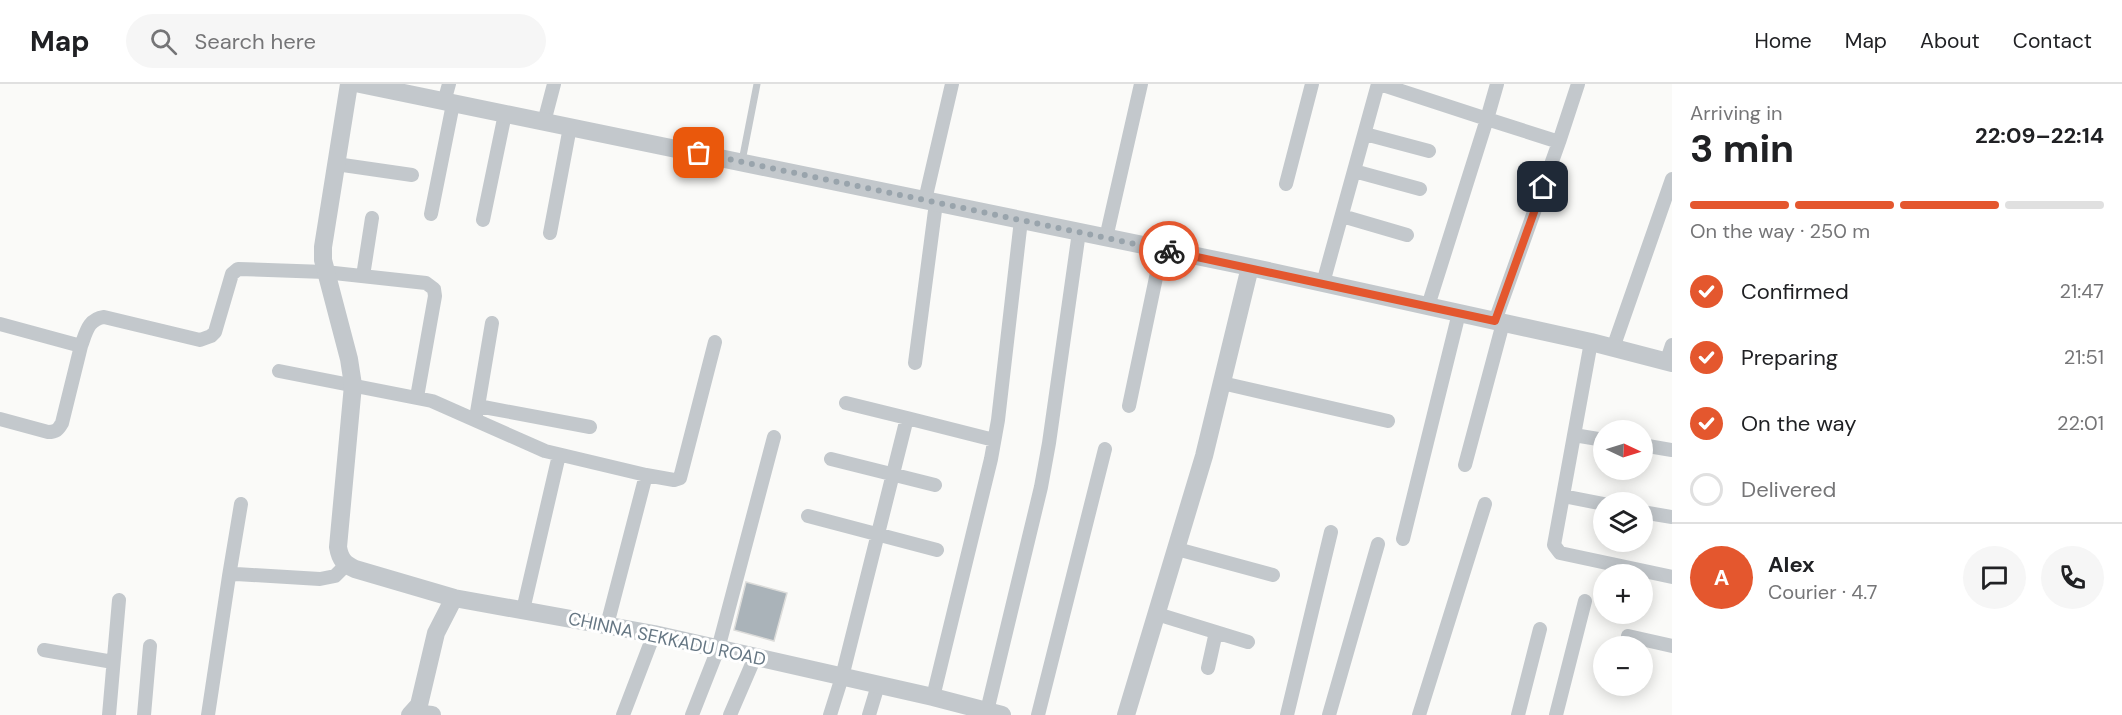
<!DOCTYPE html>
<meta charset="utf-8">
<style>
:root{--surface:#fff;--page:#f6f6f6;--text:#202124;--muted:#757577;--line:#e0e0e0;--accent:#e4572e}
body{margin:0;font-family:"DM Sans",sans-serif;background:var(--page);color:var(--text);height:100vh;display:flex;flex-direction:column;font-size:22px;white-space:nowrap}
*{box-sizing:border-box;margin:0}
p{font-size:20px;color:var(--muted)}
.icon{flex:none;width:33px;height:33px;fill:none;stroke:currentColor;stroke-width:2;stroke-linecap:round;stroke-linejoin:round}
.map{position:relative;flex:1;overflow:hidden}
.panel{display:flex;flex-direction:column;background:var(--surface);width:450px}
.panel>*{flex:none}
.needle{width:39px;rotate:94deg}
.fabs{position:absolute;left:1593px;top:336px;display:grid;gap:12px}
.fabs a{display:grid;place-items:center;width:60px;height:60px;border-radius:50%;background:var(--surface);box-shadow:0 3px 15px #0003;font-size:30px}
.pin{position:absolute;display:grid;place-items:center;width:51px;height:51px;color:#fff;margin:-26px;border-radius:12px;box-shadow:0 3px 9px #0006}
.courier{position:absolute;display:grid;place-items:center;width:60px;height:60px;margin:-30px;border:4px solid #e4572e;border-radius:50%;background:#fff;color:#222;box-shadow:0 2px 8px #0007}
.summary em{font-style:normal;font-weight:700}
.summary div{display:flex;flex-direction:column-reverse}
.summary{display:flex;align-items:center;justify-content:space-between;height:102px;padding:0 18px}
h1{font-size:39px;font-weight:700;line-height:45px}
.bar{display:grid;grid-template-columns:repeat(4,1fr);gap:9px 6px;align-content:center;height:72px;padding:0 18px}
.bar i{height:8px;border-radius:4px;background:var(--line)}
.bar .current{background:var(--accent)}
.bar p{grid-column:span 4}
.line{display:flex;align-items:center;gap:15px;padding:0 18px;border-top:2px solid var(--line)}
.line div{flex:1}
.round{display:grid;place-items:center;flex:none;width:63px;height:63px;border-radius:32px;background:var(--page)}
ol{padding:0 18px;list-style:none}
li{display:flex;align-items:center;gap:18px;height:66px}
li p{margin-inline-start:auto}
li .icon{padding:6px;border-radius:50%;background:var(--accent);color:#fff;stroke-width:4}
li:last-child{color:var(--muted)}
li i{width:33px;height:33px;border:3px solid var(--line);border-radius:50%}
header{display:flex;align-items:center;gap:36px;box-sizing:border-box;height:84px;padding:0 30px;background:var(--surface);border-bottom:2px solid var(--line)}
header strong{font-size:28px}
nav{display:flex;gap:33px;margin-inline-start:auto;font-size:21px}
.search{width:420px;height:54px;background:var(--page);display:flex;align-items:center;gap:15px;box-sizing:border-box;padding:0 21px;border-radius:33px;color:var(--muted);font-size:22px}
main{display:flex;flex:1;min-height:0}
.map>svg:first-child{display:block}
</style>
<header>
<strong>Map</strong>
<div class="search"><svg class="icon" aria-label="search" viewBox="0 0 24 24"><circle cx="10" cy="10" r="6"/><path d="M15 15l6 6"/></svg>Search here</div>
<nav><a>Home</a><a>Map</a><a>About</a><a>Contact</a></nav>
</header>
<main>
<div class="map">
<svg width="1672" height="631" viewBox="0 0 1672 631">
<rect width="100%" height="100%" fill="#fafaf8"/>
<path fill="#aab3b9" stroke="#dcdcda" stroke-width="1.5" d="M 746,498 L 787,509 L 774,557 L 734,546 Z"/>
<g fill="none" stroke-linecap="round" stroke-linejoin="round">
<path stroke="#c3c8cc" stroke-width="7" d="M 742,77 L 757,0"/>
<path stroke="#c3c8cc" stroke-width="14" d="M 1380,0 L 1487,35 L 1497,0
M 444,18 L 449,0
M 544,38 L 554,0
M 1365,50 L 1429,67
M 1559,58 L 1578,0
M 336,80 L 412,91
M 1354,87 L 1420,105
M 1286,100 L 1312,0
M 925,116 L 952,0
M 431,130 L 453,20
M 1342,132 L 1407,151
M 483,136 L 505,30
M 550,149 L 570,43
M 1106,154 L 1141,0
M 363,192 L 372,134
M 1323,199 L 1378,0
M 1428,222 L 1487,35 L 1559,58 L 1495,237
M 0,240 L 81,262 C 86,249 88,235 104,233 L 200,256 L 211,252 L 215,248 L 232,190 L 238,185 L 325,188 L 426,199 L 434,205 L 435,212 L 417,313
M 1591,258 L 1554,461 L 1560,469 L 1672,493
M 1613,264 L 1672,95
M 915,279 L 936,119
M 1666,279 L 1672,261
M 279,287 L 432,317 L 545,367 L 646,391 L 607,541
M 1222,299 L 1388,337
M 478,322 L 590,343
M 1129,322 L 1162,165
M 477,328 L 492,239
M 907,334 L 994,356
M 0,335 L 48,348 C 56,348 58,346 62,339 L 81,262
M 1574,351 L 1604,356
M 1642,361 L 1672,366
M 831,375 L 935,401
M 1465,381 L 1503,239
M 646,391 L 674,396 L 680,394 L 715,258
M 1563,412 L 1604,420
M 1642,428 L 1672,433
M 808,432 L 937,466
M 1403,455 L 1459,229
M 1177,465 L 1273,491
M 229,492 L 241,420
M 523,526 L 559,371
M 1157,530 L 1248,558
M 1628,552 L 1672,562
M 44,566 L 113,578
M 1208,584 L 1216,548
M 933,613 L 991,375 L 998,336 L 1021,136
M 987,627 L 1041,403 L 1049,359 L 1079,148
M 109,631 L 119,516
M 144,631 L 150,562
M 208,631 L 229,492 L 236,490 L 320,495 L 335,492 L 346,481
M 623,631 L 654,550
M 692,631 L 718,565 L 774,353
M 730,631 L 755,573
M 830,631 L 842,593 L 907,334 L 846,319
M 869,631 L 878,601
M 1038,631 L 1105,365
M 1287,631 L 1331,448
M 1329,631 L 1378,460
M 1419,631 L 1485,420
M 1518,631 L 1540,545
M 1556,631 L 1585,517"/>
<path stroke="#c3c8cc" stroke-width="18" d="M 349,0 L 323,163 L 323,176 L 349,275 L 353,301 L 338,463 C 340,475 344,480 355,485 L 454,514
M 360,0 L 1250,183 L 1591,258 L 1672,279
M 413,629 L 432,631
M 410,631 L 419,621 L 436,549 L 454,514 L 654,550 L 933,613 L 1002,631
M 1126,631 L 1204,372 L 1250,183"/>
</g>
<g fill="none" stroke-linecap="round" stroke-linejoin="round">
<path stroke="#99a4ac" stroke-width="6" stroke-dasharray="0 10.8" d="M 699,69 L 1169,167"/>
<path stroke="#e4572e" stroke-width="8" d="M 1169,167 L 1495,237 L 1543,103"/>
</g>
<g text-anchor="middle" stroke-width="6" stroke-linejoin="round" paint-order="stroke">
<g font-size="18" fill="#657683" stroke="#fff">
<text transform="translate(667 555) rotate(12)" y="6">CHINNA SEKKADU ROAD</text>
</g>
</g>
</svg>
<div class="fabs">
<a><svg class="needle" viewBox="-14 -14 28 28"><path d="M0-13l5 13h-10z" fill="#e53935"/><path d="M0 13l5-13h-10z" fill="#757577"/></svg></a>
<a><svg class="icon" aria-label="layers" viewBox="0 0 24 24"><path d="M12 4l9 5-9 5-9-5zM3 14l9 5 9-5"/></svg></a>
<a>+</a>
<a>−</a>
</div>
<div class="pin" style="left:699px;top:69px;background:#ea580c"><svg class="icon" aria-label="bag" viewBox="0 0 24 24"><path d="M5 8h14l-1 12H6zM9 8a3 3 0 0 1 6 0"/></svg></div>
<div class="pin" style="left:1543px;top:103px;background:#1f2937"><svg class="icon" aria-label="home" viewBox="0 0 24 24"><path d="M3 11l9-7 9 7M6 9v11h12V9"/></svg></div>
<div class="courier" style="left:1169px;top:167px"><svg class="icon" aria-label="bike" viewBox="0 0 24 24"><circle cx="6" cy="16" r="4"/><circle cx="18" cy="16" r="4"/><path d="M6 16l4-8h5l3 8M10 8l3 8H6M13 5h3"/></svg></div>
</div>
<section class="panel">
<div class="summary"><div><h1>3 min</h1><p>Arriving in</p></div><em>22:09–22:14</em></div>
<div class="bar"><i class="current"></i><i class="current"></i><i class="current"></i><i></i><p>On the way · 250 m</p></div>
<ol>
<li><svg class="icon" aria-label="check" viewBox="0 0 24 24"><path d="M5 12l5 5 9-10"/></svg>Confirmed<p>21:47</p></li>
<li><svg class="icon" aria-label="check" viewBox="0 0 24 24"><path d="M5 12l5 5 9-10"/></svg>Preparing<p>21:51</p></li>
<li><svg class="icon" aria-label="check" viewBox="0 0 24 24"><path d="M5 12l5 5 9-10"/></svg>On the way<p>22:01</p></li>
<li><i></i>Delivered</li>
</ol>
<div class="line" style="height:108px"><b class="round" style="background:var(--accent);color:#fff">A</b><div><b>Alex</b><p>Courier · 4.7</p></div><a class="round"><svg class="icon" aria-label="chat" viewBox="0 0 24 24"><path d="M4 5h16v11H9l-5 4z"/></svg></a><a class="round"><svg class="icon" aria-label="phone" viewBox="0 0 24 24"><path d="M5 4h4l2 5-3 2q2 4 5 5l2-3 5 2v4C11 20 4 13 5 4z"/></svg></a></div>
</section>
</main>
